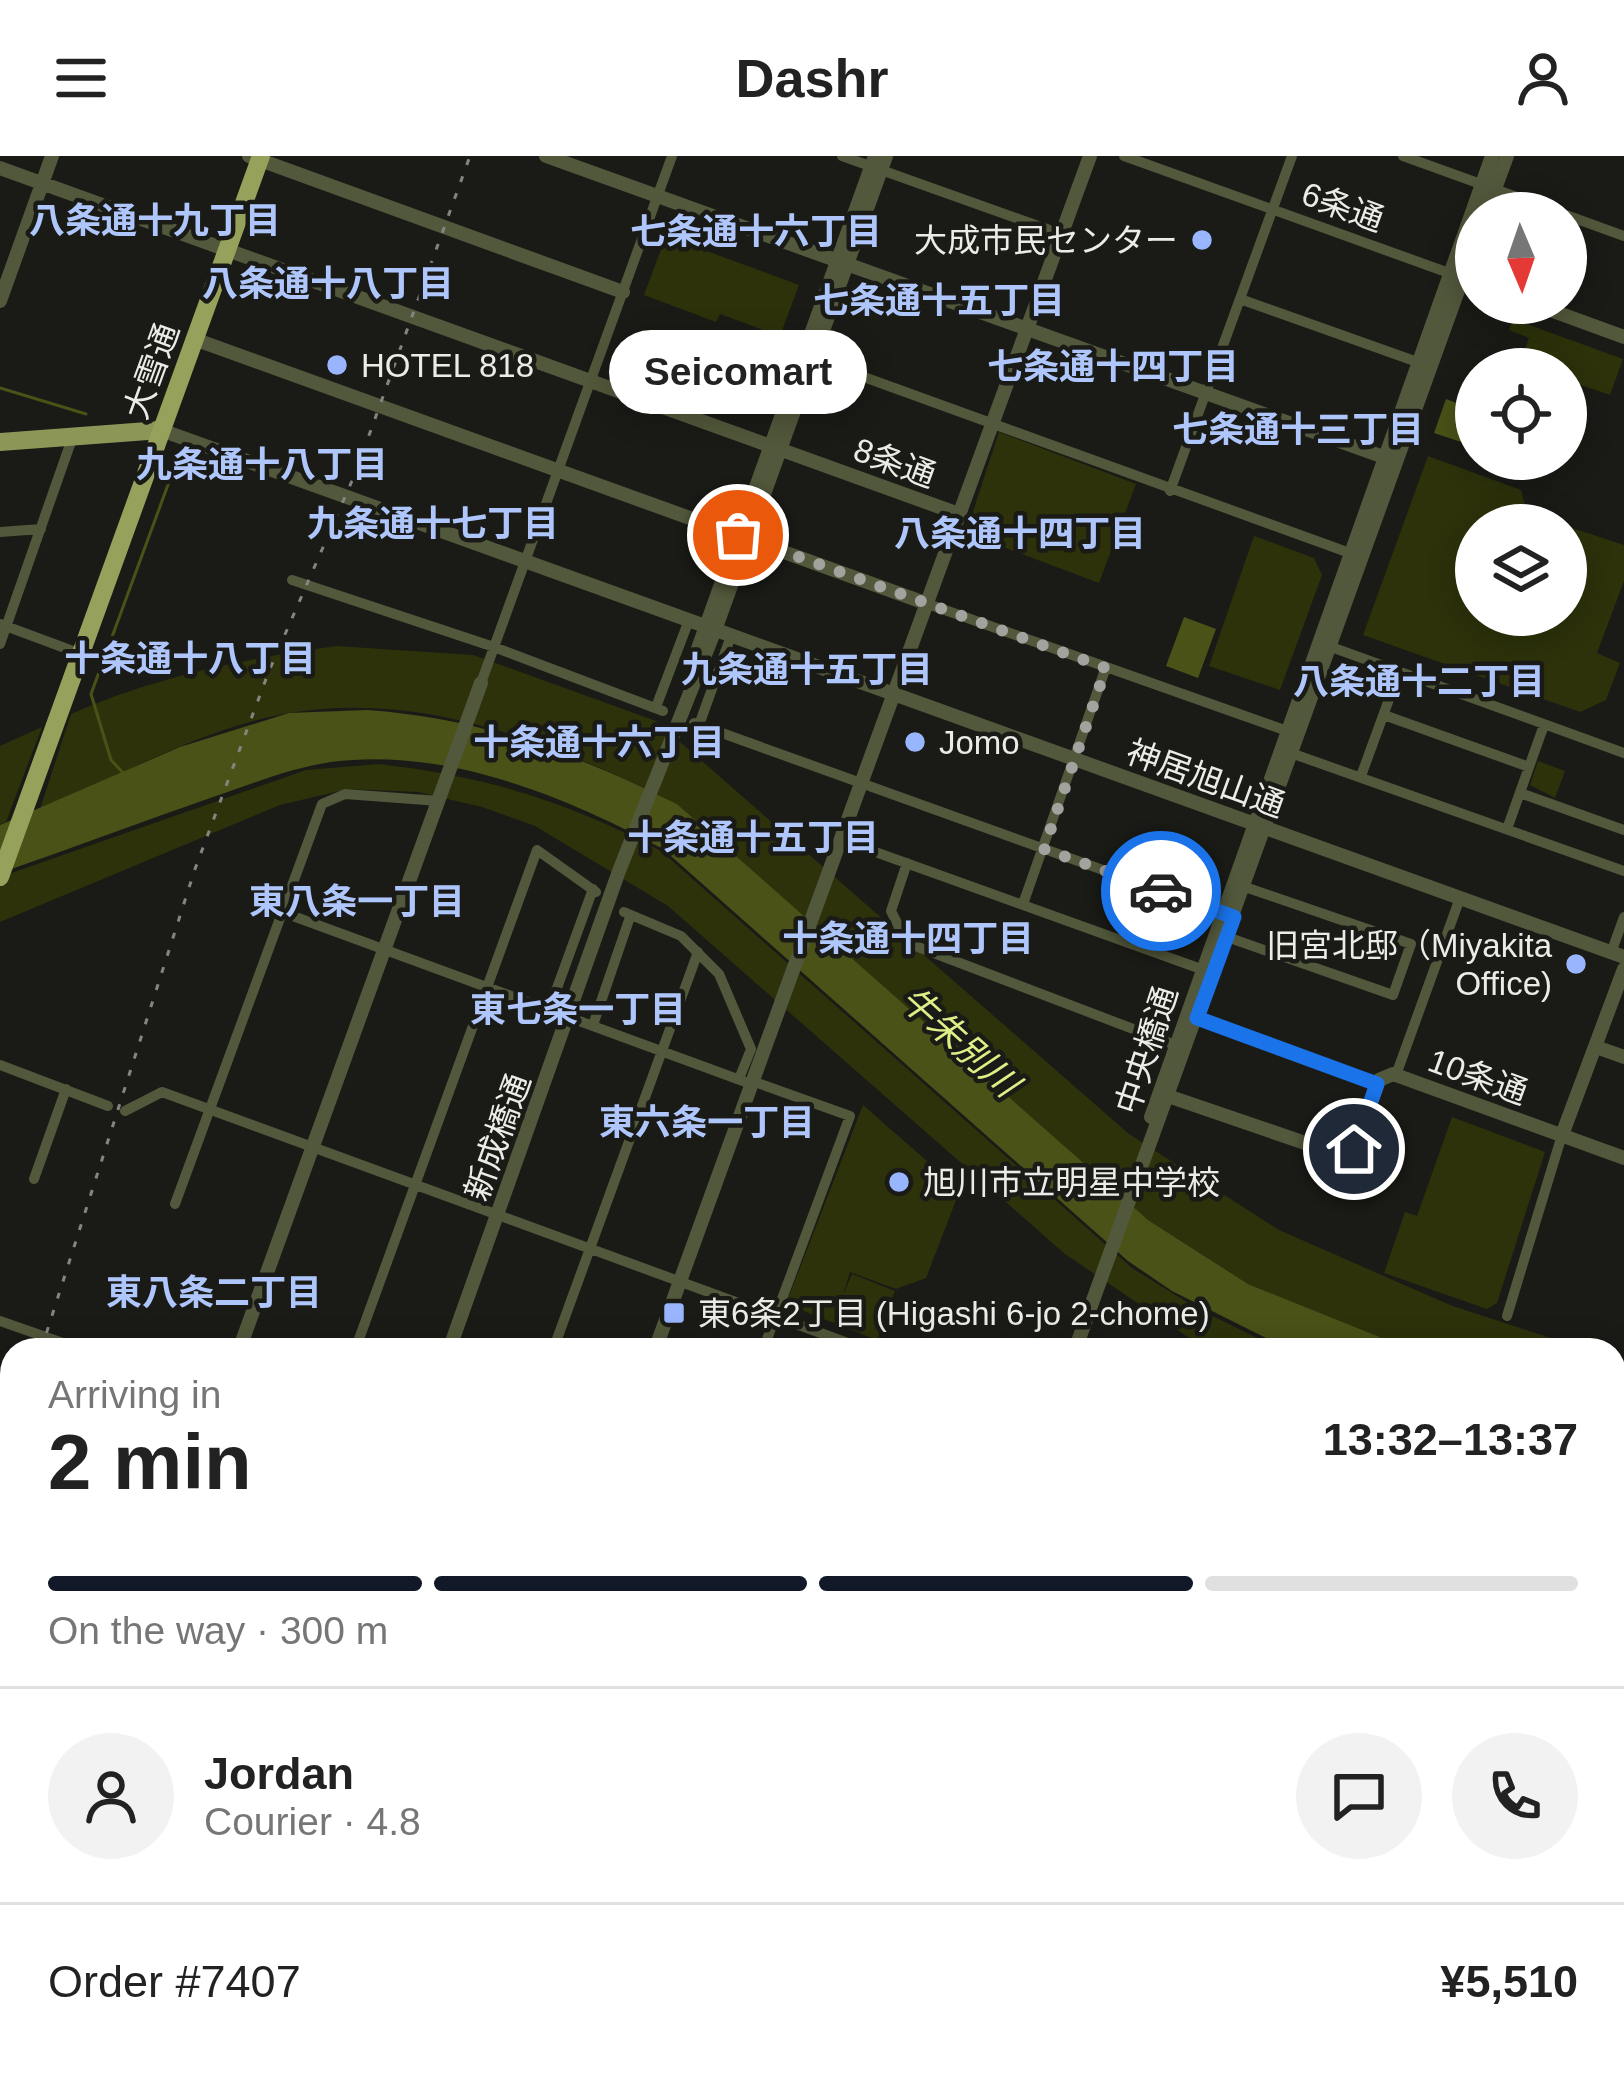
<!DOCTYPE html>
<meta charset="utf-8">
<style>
:root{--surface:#fff;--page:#f2f2f2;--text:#222;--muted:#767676;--line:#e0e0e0;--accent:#111827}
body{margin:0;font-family:Helvetica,"Noto Sans JP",sans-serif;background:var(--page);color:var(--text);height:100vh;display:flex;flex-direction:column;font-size:45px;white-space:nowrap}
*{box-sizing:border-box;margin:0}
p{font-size:39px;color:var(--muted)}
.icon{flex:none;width:66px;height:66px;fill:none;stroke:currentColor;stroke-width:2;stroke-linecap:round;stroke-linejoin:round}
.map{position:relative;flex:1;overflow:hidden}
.drawer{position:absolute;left:0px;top:1182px;width:1626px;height:747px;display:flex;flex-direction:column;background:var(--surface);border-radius:36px 36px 0 0;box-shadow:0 6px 30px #0003}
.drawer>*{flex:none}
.needle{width:78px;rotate:178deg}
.tools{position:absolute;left:1455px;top:36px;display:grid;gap:24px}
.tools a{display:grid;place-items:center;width:132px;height:132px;border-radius:50%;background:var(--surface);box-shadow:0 6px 30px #0003;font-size:60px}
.pin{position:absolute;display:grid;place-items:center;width:102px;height:102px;color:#fff;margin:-51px;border:6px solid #fff;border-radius:50%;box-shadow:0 3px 12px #0007}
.courier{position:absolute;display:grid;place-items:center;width:120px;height:120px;margin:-60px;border:9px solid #1a73e8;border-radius:50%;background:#fff;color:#222;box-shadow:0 3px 15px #0007}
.bubble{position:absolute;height:84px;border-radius:42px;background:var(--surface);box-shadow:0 6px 30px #0003;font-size:39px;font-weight:700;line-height:84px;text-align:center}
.overview em{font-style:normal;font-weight:700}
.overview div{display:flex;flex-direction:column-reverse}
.overview{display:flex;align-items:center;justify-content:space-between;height:204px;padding:0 48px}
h1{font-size:78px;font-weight:700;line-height:90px}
.bar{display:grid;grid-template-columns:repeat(4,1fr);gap:18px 12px;align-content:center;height:144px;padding:0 48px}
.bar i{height:15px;border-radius:9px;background:var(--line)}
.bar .on{background:var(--accent)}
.bar p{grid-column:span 4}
.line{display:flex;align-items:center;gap:30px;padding:0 48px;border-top:3px solid var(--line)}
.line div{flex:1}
.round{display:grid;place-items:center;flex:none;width:126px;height:126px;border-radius:63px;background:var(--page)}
header{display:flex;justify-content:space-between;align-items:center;height:156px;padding:0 48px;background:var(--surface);font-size:54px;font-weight:700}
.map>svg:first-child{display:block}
</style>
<header><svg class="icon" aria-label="menu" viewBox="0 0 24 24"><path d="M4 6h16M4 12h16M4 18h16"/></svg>Dashr<svg class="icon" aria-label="person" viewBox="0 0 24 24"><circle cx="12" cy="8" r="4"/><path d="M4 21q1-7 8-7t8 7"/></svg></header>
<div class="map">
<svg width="1624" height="1927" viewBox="0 0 1624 1927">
<rect width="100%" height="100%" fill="#1a1b16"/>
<path fill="#2d320b" d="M 666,80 L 799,129 L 780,180 L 720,158 L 716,166 L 644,139 Z
M 1513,163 L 1623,203 L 1610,239 L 1566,224 L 1566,213 L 1520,207 L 1529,182 L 1509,174 Z
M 999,276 L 1136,328 L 1099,427 L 966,377 Z
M 1428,300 L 1521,334 L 1527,357 L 1563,369 L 1476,369 L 1476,459 L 1566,459 L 1566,370 L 1624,389 L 1624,425 L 1597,497 L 1620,507 L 1606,544 L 1580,556 L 1363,479 Z
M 1254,380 L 1314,402 L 1322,419 L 1280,534 L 1209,510 Z
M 336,490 L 473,499 L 656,565 L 1129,978 L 1279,1074 L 1450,1149 L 1587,1194 L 1412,1194 L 1248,1128 L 1148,1064 L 1103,1027 L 677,648 C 558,589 425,534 289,557 C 202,572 120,620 40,653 L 71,558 C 156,520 244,503 336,490 Z
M 42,571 L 6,666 L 0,668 L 0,590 Z
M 1538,605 L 1565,615 L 1555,642 L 1530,629 Z
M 379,608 C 484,620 567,645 661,695 L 1132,1112 L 1198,1153 L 1282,1194 L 1207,1194 L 1065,1098 L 668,750 L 535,670 L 482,651 L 418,636 L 348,633 L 280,649 L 0,766 L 0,721 L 306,614 Z
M 863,949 L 960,1034 L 926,1122 L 896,1133 L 850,1116 L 843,1139 L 852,1118 L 895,1135 L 877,1184 L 786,1148 Z
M 1452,961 L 1545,996 L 1497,1147 L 1487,1153 L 1384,1117 L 1405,1056 L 1417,1060 Z
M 1614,1203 L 1624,1206 L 1624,1266 L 1614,1263 Z
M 0,1651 L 12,1655 L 12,1801 L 0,1797 Z
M 441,1917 L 581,1917 L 608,1927 L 468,1927 Z"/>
<path fill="#4a5218" d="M 1446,243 L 1476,254 L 1476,291 L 1434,277 Z
M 1184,461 L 1216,473 L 1198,522 L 1166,510 Z
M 367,554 C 481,562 576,598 677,648 L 1148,1064 L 1248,1128 L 1412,1194 L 1290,1194 L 1172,1135 L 1128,1105 L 663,693 C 565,640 446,591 331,606 C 291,612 254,627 216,640 C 144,665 72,692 0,717 L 0,669 L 180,591 L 289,557 Z"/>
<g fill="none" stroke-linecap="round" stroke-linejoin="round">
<path stroke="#4a5218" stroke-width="3" d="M 0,232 L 86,258
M 126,620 L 111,604 L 91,538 L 169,326 L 167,315"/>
<path stroke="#52583b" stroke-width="10" d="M 842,0 L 1061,78
M 1124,0 L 1449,117
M 1403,0 L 1561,57
M 1566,59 L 1624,80
M 1240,143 L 1423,208
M 806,200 L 1358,400
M 1170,335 L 1292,0
M 0,376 L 41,373
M 292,424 L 494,491 L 663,555
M 928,448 L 1290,576
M 0,468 L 81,498
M 0,488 L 73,280
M 1323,488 L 1624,597
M 481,527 L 672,0
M 656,551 L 689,464
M 1384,559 L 1529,611
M 694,567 L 1231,760
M 699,569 L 731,480
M 1288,596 L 1624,715
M 1361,620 L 1399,516
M 1520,637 L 1624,674
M 1507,673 L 1544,569
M 842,684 L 1201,813
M 907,707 L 891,755 L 902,777 L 918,791 L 1183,892
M 1023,748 L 1106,511
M 282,756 L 751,928
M 624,756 L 681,780 L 719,818 L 751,893 L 739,923
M 1227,781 L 1393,839 L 1411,788 L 1245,731
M 1611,797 L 1624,761
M 549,854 L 593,733
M 1189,859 L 1377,929
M 593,869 L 630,761
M 0,909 L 108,950
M 1396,919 L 1460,742
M 752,925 L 850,960 L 763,1194
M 125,955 L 162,936 L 867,1194
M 34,1023 L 66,933
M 175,1048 L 322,648 L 345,638 L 439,645
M 1507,1160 L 1562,979
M 0,1165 L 83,1194
M 355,1194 L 537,694 L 596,736
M 553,1194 L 698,796
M 1614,1416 L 1624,1420
M 0,1536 L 12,1503
M 1614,1564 L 1624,1567
M 1614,1630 L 1624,1635
M 1614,1806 L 1624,1803
M 0,1856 L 12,1823
M 1614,1906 L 1624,1910
M 581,1917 L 608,1927
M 1251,1917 L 1279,1927
M 1468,1917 L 1500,1927
M 89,1927 L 92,1917
M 289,1927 L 292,1917
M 715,1927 L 719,1917
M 904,1927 L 908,1917
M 1012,1927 L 1016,1917
M 1301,1927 L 1304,1917"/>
<path stroke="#52583b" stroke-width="14" d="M 249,0 L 623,136
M 546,0 L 1392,304
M 0,12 L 959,358
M 1486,57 L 1507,0
M 0,145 L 52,0
M 1531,147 L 1624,181
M 194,183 L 928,448
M 161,274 L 1624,801
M 692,509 L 875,0
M 781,847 L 1090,0
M 1596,891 L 1624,901
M 1162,938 L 1346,1001 L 1354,993 L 1379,924 L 1393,918 L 1624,1002
M 1151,961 L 1492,0
M 1562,979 L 1624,813
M 239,1194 L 481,527
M 449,1194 L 619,715 L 715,474 L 886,0
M 655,1194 L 780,850
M 1075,1194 L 1476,85
M 0,1503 L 12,1507
M 1614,1538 L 1624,1510
M 1614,1673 L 1624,1669
M 1128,1917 L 1142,1927
M 184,1927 L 188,1917
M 389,1927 L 392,1917
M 795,1927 L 799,1917
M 811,1927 L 815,1917
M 1473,1927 L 1476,1917"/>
<path stroke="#8b9657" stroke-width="18" d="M 0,286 L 161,274"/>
<path stroke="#96a25c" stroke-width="18" d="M 0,721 L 261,0"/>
<path stroke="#848581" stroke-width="3" stroke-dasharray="6 12" stroke-linecap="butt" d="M 41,1194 L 195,713 L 269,515 L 355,318 L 470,0
M 0,1310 L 12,1276"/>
</g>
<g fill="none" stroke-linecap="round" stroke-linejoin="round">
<path stroke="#a2a39e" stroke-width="12" stroke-dasharray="0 21.6" d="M 738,379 L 1106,512 L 1044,693 L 1161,735"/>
<path stroke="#1a73e8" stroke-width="15" d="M 1161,735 L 1234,761 L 1197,862 L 1377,928 L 1354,993"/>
</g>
<g fill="#98b5fd" stroke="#1a1b16" stroke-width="4.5">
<circle cx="1202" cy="84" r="12"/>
<circle cx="337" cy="209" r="12"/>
<circle cx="915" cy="586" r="12"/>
<circle cx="1576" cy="808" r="12"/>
<circle cx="899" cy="1026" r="12"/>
<rect x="662" y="1145" width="24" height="24" rx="6"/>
</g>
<g text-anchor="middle" stroke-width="9" stroke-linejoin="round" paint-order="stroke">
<g font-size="33" fill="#ebece8" stroke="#1a1b16">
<text transform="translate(1343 50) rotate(20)" y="12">6条通</text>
<text transform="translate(151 215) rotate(-70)" y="12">大雪通</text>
<text transform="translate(895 306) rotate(20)" y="12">8条通</text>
<text transform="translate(1206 622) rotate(20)" y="12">神居旭山通</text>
<text transform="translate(1146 894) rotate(-72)" y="12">中央橋通</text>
<text transform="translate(1478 920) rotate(20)" y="12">10条通</text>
<text transform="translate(497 981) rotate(-70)" y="12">新成橋通</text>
</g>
<g font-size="33" fill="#ebece8" stroke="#1a1b16" text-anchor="start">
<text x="1178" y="96" text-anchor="end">大成市民センター</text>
<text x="361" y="221">HOTEL 818</text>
<text x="939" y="598">Jomo</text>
<text x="1552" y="801" text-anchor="end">旧宮北邸（Miyakita<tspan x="1552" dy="38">Office)</tspan></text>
<text x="923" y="1038">旭川市立明星中学校</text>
<text x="698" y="1169">東6条2丁目 (Higashi 6-jo 2-chome)</text>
</g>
<g font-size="36" font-weight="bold" fill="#afc6fc" stroke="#1a1b16">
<text x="155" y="77">八条通十九丁目</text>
<text x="756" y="88">七条通十六丁目</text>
<text x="328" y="140">八条通十八丁目</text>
<text x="939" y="157">七条通十五丁目</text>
<text x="1113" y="223">七条通十四丁目</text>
<text x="1298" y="286">七条通十三丁目</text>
<text x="262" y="321">九条通十八丁目</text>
<text x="433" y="380">九条通十七丁目</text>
<text x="1020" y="390">八条通十四丁目</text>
<text x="190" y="515">十条通十八丁目</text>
<text x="807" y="526">九条通十五丁目</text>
<text x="1419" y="538">八条通十二丁目</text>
<text x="599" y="599">十条通十六丁目</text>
<text x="753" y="694">十条通十五丁目</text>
<text x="357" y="758">東八条一丁目</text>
<text x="908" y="795">十条通十四丁目</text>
<text x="578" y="866">東七条一丁目</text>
<text x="707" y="979">東六条一丁目</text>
<text x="214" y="1149">東八条二丁目</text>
</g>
<g font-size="36" font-style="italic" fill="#deef87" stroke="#1a1b16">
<text transform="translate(960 885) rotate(42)" y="13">牛朱別川</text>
</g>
</g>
</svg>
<div class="tools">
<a><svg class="needle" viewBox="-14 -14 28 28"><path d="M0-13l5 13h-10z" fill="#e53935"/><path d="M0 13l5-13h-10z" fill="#767676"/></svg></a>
<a><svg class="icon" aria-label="locate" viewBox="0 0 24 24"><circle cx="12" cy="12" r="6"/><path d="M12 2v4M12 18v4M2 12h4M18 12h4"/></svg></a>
<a><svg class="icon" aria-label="layers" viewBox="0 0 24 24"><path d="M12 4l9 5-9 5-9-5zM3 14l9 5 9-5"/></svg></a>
</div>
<div class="pin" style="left:738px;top:379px;background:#ea580c"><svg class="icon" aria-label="bag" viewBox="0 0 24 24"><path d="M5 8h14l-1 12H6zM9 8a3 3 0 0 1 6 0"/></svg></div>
<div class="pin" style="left:1354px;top:993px;background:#1f2937"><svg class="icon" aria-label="home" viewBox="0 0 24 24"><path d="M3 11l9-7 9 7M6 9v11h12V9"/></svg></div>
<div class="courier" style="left:1161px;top:735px"><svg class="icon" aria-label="car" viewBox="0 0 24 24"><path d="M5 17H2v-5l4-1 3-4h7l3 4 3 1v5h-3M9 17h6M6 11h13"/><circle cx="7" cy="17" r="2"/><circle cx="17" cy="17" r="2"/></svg></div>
<div class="bubble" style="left:609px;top:174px;width:258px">Seicomart</div>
<section class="drawer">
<div class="overview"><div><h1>2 min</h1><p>Arriving in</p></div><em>13:32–13:37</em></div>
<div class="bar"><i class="on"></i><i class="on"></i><i class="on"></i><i></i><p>On the way · 300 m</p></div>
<div class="line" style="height:216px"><a class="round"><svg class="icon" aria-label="person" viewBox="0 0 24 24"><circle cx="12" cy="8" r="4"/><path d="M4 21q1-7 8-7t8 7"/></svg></a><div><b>Jordan</b><p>Courier · 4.8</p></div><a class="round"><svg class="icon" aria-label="chat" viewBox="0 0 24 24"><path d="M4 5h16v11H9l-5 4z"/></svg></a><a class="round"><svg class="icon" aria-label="phone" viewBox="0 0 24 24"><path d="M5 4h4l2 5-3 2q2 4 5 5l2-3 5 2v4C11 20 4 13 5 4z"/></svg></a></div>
<div class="line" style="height:156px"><div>Order #7407</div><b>¥5,510</b></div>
</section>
</div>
